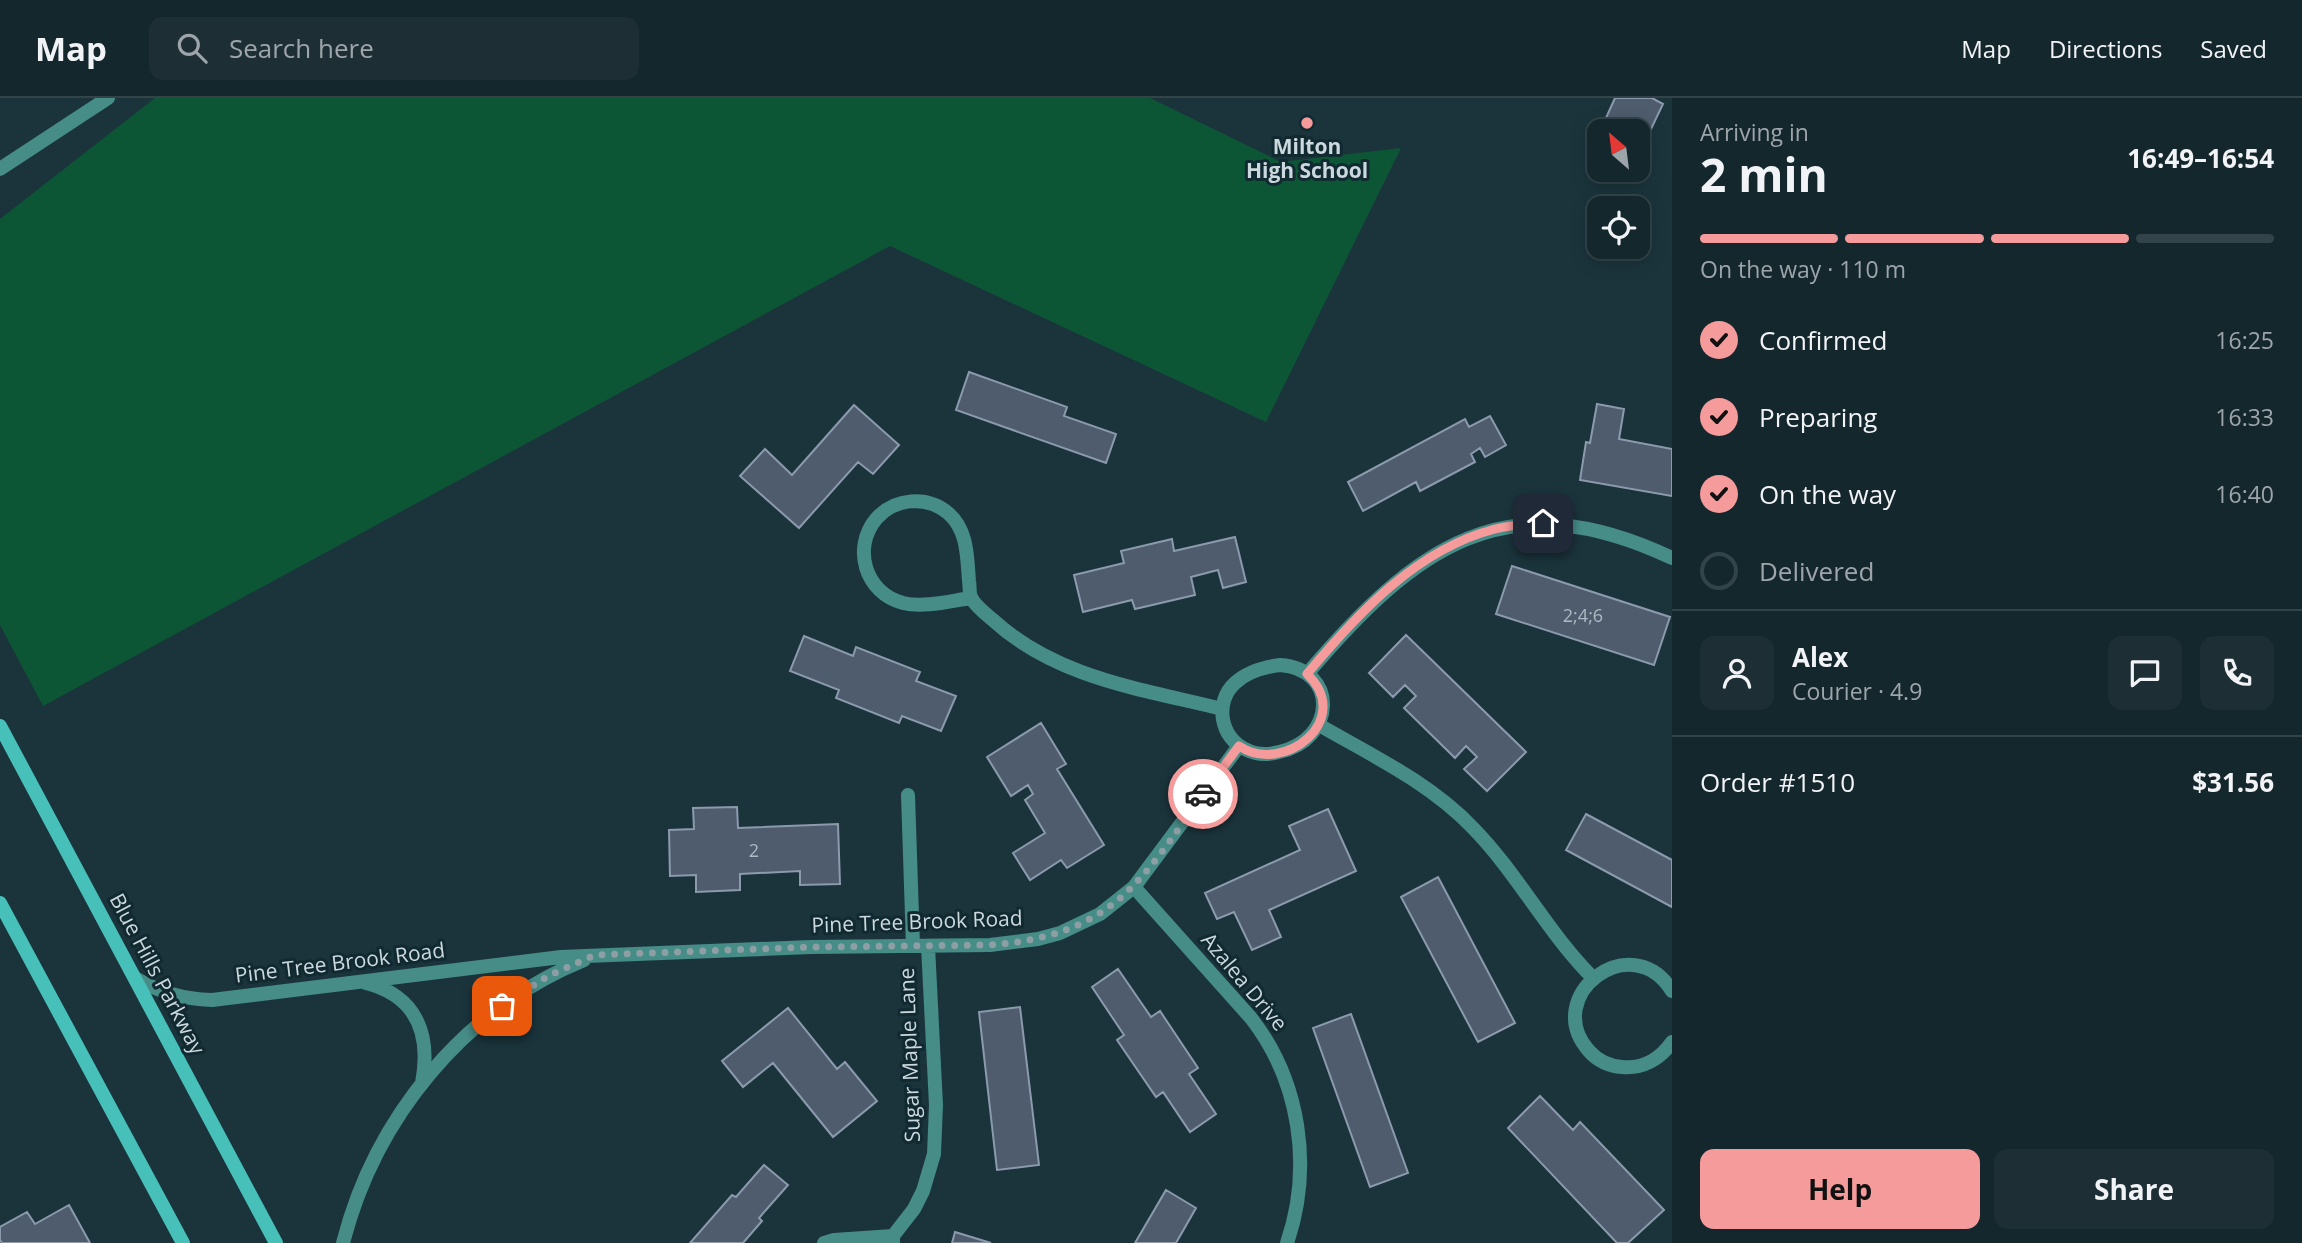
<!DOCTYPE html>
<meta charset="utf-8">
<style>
:root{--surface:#14272d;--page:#1d2f35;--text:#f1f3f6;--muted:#9da5aa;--line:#334449;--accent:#f59b9b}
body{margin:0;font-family:"Open Sans",sans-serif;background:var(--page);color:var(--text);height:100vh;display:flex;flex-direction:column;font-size:26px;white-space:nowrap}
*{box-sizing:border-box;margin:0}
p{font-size:23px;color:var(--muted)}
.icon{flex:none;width:38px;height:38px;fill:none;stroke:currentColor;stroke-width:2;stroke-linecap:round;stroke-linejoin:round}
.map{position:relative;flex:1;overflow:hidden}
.details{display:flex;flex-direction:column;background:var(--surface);width:630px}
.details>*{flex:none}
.needle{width:46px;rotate:332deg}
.buttons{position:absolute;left:1587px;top:21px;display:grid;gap:14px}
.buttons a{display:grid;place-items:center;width:63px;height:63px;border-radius:14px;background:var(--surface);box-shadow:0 4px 18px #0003,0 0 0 2px var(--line);font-size:35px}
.pin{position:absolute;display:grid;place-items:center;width:60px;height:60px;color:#fff;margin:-30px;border-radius:14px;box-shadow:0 4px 10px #0006}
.courier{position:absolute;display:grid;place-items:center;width:70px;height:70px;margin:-35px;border:5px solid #f59b9b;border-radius:50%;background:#fff;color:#222;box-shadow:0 2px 9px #0007}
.headline em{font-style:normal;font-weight:700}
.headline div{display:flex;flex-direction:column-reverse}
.headline{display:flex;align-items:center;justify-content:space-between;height:119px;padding:0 28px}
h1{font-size:46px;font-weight:700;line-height:52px}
.bar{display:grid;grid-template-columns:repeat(4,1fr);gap:10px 7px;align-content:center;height:84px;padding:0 28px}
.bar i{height:9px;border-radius:5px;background:var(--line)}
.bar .selected{background:var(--accent)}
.bar p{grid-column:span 4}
.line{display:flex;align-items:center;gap:18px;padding:0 28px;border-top:2px solid var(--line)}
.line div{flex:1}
.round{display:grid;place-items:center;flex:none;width:74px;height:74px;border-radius:14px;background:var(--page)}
ol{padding:0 28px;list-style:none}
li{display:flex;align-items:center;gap:21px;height:77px}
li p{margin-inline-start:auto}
li .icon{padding:7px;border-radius:50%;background:var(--accent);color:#111;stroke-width:4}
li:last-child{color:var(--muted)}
li i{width:38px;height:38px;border:4px solid var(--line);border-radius:50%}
.button{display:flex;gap:14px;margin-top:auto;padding:14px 28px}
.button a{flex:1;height:80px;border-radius:14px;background:var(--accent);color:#111;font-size:28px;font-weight:700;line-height:80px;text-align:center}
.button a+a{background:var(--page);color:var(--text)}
header{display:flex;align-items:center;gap:42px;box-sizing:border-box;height:98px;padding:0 35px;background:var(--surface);border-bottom:2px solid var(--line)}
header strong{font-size:33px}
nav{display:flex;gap:38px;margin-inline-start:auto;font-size:24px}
.search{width:490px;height:63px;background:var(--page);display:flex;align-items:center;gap:18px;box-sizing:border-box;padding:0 24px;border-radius:14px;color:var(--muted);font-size:26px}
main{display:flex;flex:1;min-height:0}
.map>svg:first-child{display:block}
</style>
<header>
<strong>Map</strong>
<div class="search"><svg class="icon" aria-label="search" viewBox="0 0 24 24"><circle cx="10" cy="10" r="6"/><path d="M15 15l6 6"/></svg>Search here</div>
<nav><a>Map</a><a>Directions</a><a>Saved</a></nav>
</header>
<main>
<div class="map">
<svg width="1672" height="1145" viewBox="0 0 1672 1145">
<rect width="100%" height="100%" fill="#1b343c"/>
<path fill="#0c5636" d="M 155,0 L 1150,0 L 1281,64 L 1401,50 L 1266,324 L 890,148 L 43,608 L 0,527 L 0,121 Z"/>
<path fill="#4e5c6d" stroke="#8b9aad" stroke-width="2" d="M 1615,0 L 1652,0 L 1663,6 L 1642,50 L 1638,48 L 1638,33 L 1607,33 L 1601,31 Z
M 969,274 L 1067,309 L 1064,318 L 1116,336 L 1106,365 L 956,312 Z
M 1597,306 L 1624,311 L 1619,341 L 1672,351 L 1672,398 L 1580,382 L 1586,344 L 1590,345 Z
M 854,307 L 899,347 L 873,376 L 858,364 L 799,430 L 740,378 L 765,351 L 792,377 Z
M 1490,318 L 1506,347 L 1485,359 L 1480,350 L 1471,356 L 1475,364 L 1420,393 L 1416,384 L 1363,413 L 1348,384 L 1465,321 L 1469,329 Z
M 1235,439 L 1246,484 L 1223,490 L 1218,472 L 1191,479 L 1195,497 L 1135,511 L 1132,502 L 1083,514 L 1074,477 L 1124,465 L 1121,453 L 1172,441 L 1174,453 Z
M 1512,468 L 1670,519 L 1654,567 L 1496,516 Z
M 1406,537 L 1526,654 L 1487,693 L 1464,671 L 1477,659 L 1466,648 L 1455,660 L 1404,610 L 1416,598 L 1405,587 L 1393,599 L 1369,575 Z
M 804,538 L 853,558 L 856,549 L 920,574 L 916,583 L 956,598 L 941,633 L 902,618 L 899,625 L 836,600 L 839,592 L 790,573 Z
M 1041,625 L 1066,666 L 1057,671 L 1104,747 L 1067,770 L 1061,762 L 1030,782 L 1013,755 L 1045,735 L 1025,702 L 1033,696 L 1028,687 L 1011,698 L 987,659 Z
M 737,709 L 738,730 L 838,726 L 840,786 L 800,787 L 800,773 L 740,776 L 740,792 L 696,794 L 696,777 L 670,778 L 669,732 L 694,731 L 693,710 Z
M 1328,711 L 1356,773 L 1269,812 L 1281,839 L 1252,852 L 1234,814 L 1217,821 L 1205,795 L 1300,752 L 1289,728 Z
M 1586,716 L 1672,762 L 1672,809 L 1566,752 Z
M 1438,779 L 1515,925 L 1478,944 L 1401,799 Z
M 1118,871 L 1151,919 L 1160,913 L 1198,970 L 1189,976 L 1216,1016 L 1190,1034 L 1163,994 L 1156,999 L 1117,942 L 1124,937 L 1092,889 Z
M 1020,909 L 1039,1067 L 997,1072 L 979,914 Z
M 788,910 L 837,971 L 845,964 L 877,1003 L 833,1039 L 773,965 L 743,989 L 722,963 Z
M 1351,916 L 1408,1075 L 1370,1089 L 1313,930 Z
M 1540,998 L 1573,1032 L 1580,1024 L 1664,1112 L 1628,1145 L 1617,1145 L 1508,1030 Z
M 764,1067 L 788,1087 L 759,1120 L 762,1123 L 743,1145 L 690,1145 L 732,1097 L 736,1099 Z
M 1166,1092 L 1196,1110 L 1176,1145 L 1135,1145 Z
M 69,1107 L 90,1145 L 2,1145 L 0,1142 L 0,1129 L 27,1114 L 35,1126 Z
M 955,1134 L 991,1145 L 952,1145 Z"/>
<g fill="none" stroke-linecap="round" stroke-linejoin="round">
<path stroke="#468c87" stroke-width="14" d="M 908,697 L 913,848"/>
<path stroke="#468c87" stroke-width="14" d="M 0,71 L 108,0
M 971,500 C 950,503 924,510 903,505 C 865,495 852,450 876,421 C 894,400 927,397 948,415 C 968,432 967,459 969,483 C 970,488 969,495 971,499 C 974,507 986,516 993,522 C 1056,580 1142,591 1222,611
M 1280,567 C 1339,571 1336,642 1279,654 C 1268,657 1257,657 1247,652 C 1220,641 1214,604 1235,585 C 1248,573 1264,569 1280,567 Z
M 1307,576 C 1415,449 1505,381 1672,460
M 1319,627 C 1373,658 1430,685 1473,730 C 1518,776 1547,834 1593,880
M 1134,789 L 1251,920 C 1300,983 1313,1069 1287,1145
M 135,880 C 161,895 183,901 212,902 L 561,859 L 811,849 L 990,847 L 1038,841 L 1060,835 L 1100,816 L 1134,789 L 1239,648
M 366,885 C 417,898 431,937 422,985
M 1672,893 C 1632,828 1540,898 1589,953 C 1597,962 1609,968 1622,969 C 1643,971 1660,961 1672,944
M 893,1138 L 914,1111 L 923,1093 L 934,1056 L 936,1007 L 928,848
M 343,1145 C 375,1020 464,911 584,862
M 824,1145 L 834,1142 L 893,1138 L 893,1145"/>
<path stroke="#46c0b9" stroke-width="14" d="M 0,628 L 276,1145
M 0,805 L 183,1145"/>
</g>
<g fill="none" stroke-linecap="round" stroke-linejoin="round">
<path stroke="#8d9fa5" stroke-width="7" stroke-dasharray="0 12.6" d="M 502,908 L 548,878 L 595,857 L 811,849 L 990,847 C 1110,838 1140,786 1203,696"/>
<path stroke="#f59b9b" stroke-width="9" d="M 1203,696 L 1239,648 C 1284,678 1355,621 1307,576 C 1357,516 1417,451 1495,431 C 1511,427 1527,426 1543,425"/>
</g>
<circle fill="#f59b9b" stroke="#112931" stroke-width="2.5" cx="1307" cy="25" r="7"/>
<g text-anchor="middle" stroke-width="6" stroke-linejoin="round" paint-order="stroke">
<g font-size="18" fill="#acbac2">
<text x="1583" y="524">2;4;6</text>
<text x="754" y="759">2</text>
</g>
<g font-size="21" font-weight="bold" fill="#cbd9de" stroke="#112931">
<text x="1307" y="56">Milton<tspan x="1307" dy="24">High School</tspan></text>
</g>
<g font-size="21" fill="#cbd9de" stroke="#112931">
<text transform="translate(917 824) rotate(-2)" y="7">Pine Tree Brook Road</text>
<text transform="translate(340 865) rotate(-7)" y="7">Pine Tree Brook Road</text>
<text transform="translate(157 876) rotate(62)" y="7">Blue Hills Parkway</text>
<text transform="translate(1244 884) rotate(50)" y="7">Azalea Drive</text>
<text transform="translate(910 957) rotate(-92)" y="7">Sugar Maple Lane</text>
</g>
</g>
</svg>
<div class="buttons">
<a><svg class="needle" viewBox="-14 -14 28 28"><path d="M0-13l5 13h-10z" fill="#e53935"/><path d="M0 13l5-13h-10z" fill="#9da5aa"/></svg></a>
<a><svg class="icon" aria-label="locate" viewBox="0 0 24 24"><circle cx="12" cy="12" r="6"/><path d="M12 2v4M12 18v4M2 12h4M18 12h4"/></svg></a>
</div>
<div class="pin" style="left:502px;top:908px;background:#ea580c"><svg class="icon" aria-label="bag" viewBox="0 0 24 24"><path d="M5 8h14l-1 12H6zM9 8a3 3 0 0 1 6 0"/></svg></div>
<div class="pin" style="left:1543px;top:425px;background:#1f2937"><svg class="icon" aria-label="home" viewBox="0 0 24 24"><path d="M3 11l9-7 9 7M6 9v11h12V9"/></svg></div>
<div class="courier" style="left:1203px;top:696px"><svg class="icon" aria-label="car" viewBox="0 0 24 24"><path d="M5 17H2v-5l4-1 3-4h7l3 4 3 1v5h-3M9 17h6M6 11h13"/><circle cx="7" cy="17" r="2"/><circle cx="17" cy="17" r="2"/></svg></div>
</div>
<section class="details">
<div class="headline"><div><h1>2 min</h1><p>Arriving in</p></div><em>16:49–16:54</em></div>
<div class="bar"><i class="selected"></i><i class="selected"></i><i class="selected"></i><i></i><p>On the way · 110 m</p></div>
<ol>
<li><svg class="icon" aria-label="check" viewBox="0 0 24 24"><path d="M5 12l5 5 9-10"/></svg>Confirmed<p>16:25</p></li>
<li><svg class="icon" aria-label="check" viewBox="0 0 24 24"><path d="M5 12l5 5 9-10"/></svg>Preparing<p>16:33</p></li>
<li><svg class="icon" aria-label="check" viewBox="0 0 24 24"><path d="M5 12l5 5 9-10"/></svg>On the way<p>16:40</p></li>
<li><i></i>Delivered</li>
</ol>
<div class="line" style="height:126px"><a class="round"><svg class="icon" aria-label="person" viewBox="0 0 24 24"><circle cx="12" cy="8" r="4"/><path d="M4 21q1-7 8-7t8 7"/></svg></a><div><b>Alex</b><p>Courier · 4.9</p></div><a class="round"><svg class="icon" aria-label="chat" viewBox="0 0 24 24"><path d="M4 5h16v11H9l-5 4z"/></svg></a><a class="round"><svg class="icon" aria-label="phone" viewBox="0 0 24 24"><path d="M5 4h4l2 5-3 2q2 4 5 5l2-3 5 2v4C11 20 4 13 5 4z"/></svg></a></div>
<div class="line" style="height:91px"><div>Order #1510</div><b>$31.56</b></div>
<div class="button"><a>Help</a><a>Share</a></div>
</section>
</main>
